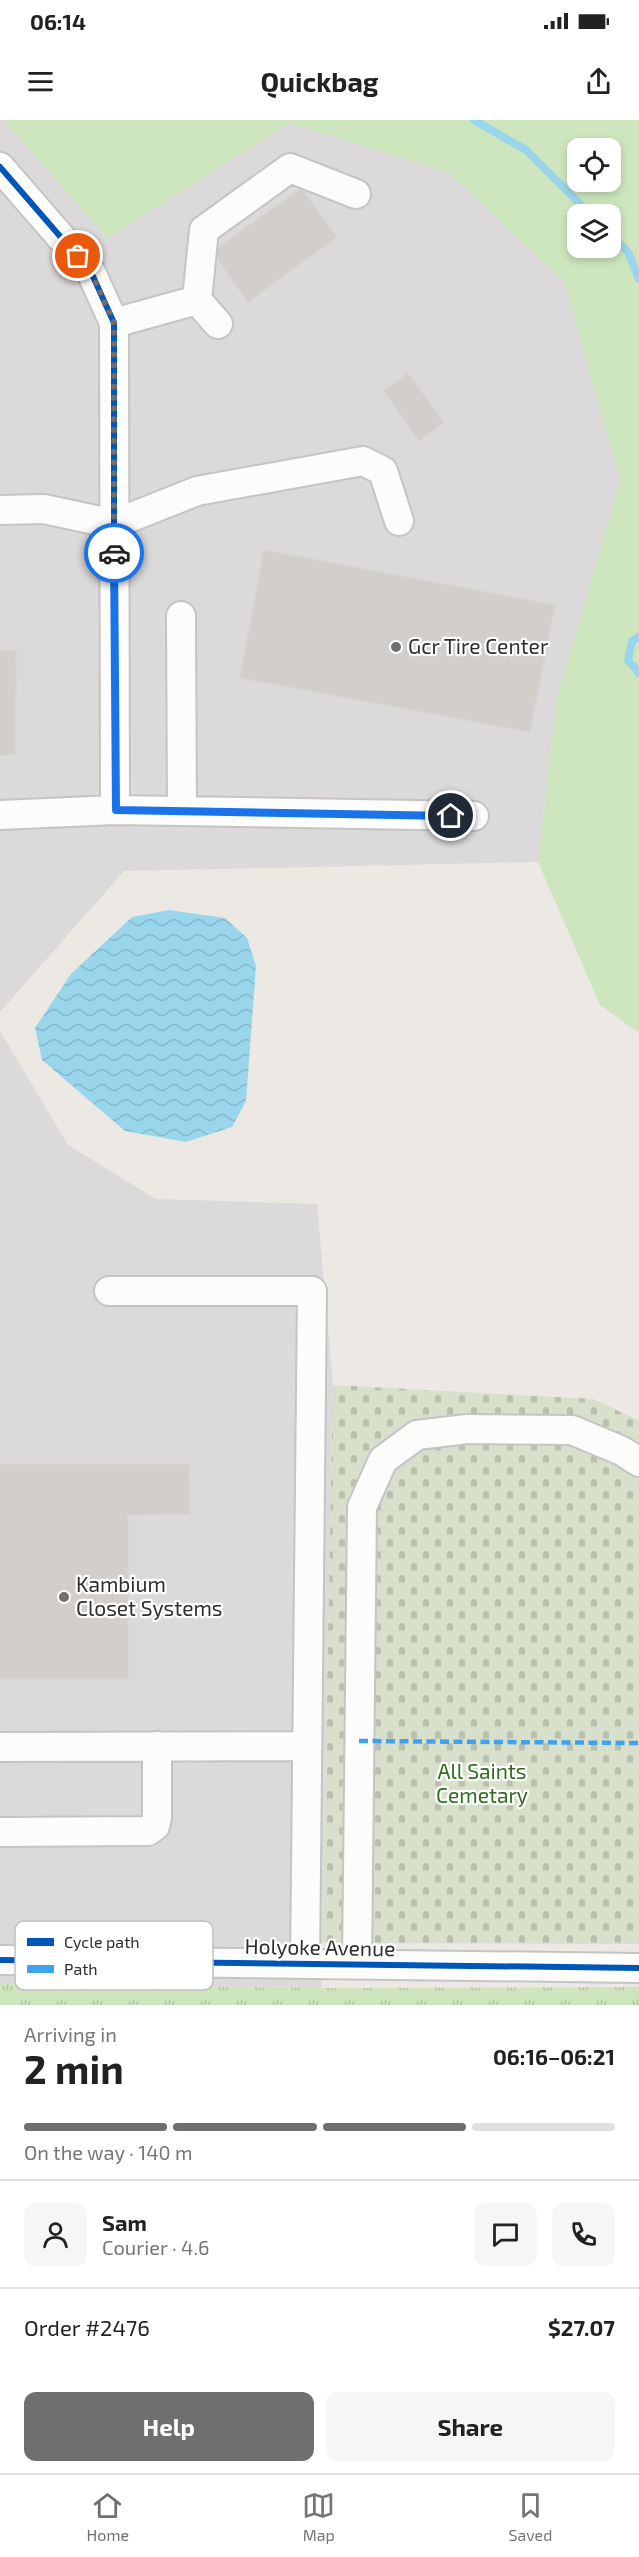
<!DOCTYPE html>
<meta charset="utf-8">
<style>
:root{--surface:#fff;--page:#f6f6f6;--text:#222;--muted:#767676;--line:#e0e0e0;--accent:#706f6e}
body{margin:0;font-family:"Exo 2",sans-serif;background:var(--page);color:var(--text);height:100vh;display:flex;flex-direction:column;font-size:22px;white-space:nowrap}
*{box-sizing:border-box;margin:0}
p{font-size:20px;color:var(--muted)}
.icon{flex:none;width:33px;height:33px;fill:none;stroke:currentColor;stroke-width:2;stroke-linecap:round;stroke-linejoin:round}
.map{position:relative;height:1885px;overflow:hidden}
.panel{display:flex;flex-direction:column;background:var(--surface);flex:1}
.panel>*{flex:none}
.tools{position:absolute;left:567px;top:18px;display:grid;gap:12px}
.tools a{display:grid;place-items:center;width:54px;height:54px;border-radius:12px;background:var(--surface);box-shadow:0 3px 9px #0003;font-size:30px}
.pin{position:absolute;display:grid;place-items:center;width:51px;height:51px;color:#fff;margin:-26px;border:3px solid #fff;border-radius:50%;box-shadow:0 2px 6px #0007}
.courier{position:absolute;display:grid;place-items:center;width:60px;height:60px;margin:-30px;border:4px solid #1a73e8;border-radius:50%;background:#fff;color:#222;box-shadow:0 2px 8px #0007}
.head em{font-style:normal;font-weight:700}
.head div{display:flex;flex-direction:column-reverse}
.head{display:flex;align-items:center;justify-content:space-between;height:102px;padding:0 24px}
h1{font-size:39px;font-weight:700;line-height:45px}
.bar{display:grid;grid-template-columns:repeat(4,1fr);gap:9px 6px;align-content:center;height:72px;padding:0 24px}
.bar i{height:8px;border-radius:4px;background:var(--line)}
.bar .on{background:var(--accent)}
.bar p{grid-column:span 4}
.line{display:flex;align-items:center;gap:15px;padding:0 24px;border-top:2px solid var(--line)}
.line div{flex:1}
.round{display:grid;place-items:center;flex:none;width:63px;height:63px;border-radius:12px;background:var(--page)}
.primary-button{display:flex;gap:12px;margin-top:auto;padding:12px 24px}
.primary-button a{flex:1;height:69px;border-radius:12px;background:var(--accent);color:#fff;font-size:24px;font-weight:700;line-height:69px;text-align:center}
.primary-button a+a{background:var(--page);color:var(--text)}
.status{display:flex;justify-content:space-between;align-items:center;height:42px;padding:0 30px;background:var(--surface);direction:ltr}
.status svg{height:16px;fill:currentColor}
header{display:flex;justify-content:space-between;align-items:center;height:78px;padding:0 24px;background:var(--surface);font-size:27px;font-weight:700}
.tabs{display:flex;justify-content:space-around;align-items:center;height:84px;border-top:2px solid var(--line);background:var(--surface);font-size:16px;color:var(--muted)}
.tabs a{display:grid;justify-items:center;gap:3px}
.tabs .on{color:var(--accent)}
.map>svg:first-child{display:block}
</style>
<div class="status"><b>06:14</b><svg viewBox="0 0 49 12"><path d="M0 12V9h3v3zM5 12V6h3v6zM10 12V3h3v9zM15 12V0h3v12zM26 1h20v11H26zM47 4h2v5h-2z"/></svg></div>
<header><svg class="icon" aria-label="menu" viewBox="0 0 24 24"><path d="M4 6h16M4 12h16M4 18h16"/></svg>Quickbag<svg class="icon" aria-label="share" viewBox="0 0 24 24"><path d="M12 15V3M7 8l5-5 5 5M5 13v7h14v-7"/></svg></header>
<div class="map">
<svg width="639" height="1885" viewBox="0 0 639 1885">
<defs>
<pattern id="grass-tufts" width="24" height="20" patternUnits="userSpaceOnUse" patternTransform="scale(1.5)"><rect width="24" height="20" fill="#cee6be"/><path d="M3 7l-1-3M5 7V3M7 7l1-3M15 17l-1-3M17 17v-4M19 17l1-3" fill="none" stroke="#b1c6a4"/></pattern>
<pattern id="cemetery-stones" width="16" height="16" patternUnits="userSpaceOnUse" patternTransform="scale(1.5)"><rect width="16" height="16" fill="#d8e0cc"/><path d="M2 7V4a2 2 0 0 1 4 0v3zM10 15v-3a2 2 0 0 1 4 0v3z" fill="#bac0b0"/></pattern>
<pattern id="water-waves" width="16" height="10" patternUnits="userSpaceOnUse" patternTransform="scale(1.5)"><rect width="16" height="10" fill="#99d6ec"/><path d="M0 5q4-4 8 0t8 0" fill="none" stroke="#84b8cb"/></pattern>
</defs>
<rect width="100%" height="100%" fill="#ece8e4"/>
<path fill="#dcd9db" d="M 0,0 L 4,0 L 107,118 L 290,3 L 448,52 L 564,160 L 621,360 L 557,578 L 538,742 L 124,751 L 0,892 Z
M 0,911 L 68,1025 L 156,1079 L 317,1084 L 333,1265 L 321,1868 L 0,1864 Z"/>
<path fill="url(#grass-tufts)" d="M 0,1864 L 321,1868 L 639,1867 L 639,1885 L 0,1885 Z"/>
<path fill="url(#cemetery-stones)" d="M 333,1265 L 594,1279 L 639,1301 L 639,1824 L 322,1823 Z"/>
<path fill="#cee6be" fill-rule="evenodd" d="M 4,0 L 639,0 L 639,913 L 600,885 L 538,742 L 557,578 L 620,360 L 564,161 L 448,52 L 290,3 L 107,118 ZM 578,28 L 610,28 L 610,62 L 578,62 ZM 578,94 L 610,94 L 610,128 L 578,128 Z"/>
<path fill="url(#water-waves)" d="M 169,790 L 225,798 L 247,818 L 256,846 L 246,981 L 232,1007 L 186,1022 L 125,1011 L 42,940 L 35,908 L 71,854 L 132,797 Z"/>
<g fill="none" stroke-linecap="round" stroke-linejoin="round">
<path stroke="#99d6ec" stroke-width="8" d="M 474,0 L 526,30 L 590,94
M 610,114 L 628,132 L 639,159
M 639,517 L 632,521 L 628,540 L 639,553"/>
</g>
<path fill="#d1cecb" stroke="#d7d4d0" stroke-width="1.5" d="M 301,68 L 337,117 L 248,182 L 212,132 Z
M 408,253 L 444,303 L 419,321 L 384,271 Z
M 264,430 L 555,485 L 530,612 L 240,558 Z
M 0,530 L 16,530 L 15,635 L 0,635 Z
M 0,1344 L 189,1344 L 190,1394 L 128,1395 L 128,1559 L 0,1559 Z"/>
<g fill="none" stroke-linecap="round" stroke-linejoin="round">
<defs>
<path id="minor" d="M 0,47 L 91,152 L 114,203 L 115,690 L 0,695
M 197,180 L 204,110 L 290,48 L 356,74
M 114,203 L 197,180 L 218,204
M 0,390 L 44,389 L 114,404 L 197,371 L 363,341 L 383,351 L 399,401
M 181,496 L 182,691
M 115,690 L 474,696
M 109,1171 L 312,1171 L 305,1844
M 0,1627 L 307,1626
M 0,1712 L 148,1711 L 155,1706 L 157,1698 L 157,1626
M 0,1840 L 639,1848
M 357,1845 L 362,1387 L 383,1340 L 417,1315 L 467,1309 L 572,1310 L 622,1331 L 639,1342"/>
</defs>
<use href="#minor" stroke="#c5c4c5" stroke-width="32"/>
<use href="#minor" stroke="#fcfcfb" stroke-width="28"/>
<path stroke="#3ea3eb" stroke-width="4.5" stroke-dasharray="9 4.5" stroke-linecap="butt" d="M 359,1621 L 639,1623"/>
<defs>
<path id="cycleway" d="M 0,47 L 91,152 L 114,203 L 114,404
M 0,1840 L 639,1848"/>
</defs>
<use href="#cycleway" stroke="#fff" stroke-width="10"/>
<use href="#cycleway" stroke="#0057b8" stroke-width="6"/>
</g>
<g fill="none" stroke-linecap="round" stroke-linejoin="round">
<path stroke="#706f6e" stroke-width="6" stroke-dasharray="0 10.8" d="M 78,136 L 91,152 L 114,203 L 114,433"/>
<path stroke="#1a73e8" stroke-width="8" d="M 114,433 L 116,690 L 451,696"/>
</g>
<g fill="#706f6e" stroke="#fff" stroke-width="2">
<circle cx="396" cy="527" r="6"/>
<circle cx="64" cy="1477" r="6"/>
</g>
<g text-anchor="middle" stroke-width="4.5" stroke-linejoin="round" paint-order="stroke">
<g font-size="21" fill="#2e2e2e" stroke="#fff" text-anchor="start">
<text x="408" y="534">Gcr Tire Center</text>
<text x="76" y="1472">Kambium<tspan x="76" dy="24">Closet Systems</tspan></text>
</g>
<g font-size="21" fill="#2c6e1b" stroke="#fff">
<text x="482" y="1659">All Saints<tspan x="482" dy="24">Cemetary</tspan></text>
</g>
<g font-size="21" fill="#2e2e2e" stroke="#fff">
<text transform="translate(320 1828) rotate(1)" y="7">Holyoke Avenue</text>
</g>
</g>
<rect x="15" y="1801" width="198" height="69" rx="9" fill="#fff" stroke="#c0c0c0" stroke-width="1.5"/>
<rect x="27" y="1818" width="27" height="8" fill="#0057b8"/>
<rect x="27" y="1845" width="27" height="8" fill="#3ea3eb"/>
<g font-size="16" fill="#2e2e2e">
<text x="64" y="1828">Cycle path</text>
<text x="64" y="1855">Path</text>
</g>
</svg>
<div class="tools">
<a><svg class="icon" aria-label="locate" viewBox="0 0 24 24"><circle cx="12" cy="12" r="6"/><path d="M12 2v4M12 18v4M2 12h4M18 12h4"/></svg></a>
<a><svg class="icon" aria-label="layers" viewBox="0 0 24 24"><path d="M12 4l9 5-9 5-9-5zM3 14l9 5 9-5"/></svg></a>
</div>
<div class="pin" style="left:78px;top:136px;background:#ea580c"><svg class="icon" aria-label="bag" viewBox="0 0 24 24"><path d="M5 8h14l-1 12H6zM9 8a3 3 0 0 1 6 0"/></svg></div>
<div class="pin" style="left:451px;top:696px;background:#1f2937"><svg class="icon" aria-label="home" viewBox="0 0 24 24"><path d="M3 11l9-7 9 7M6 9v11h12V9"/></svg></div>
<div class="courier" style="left:114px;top:433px"><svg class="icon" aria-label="car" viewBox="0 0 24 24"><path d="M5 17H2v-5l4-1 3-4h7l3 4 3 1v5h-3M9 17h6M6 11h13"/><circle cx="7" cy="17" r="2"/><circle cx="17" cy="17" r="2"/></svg></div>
</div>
<section class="panel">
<div class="head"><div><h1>2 min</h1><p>Arriving in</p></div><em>06:16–06:21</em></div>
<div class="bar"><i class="on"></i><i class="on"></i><i class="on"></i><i></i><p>On the way · 140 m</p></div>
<div class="line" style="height:108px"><a class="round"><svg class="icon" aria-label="person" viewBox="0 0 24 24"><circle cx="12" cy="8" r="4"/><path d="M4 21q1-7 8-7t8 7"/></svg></a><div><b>Sam</b><p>Courier · 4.6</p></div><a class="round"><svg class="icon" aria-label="chat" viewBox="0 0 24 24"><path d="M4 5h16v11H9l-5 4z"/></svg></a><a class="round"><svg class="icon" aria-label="phone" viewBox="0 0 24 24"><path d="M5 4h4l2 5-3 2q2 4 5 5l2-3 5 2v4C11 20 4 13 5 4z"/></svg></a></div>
<div class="line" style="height:78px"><div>Order #2476</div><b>$27.07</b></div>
<div class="primary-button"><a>Help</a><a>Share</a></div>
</section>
<nav class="tabs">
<a class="on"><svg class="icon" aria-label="home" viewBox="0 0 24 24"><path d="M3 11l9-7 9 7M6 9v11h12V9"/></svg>Home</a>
<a><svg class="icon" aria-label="map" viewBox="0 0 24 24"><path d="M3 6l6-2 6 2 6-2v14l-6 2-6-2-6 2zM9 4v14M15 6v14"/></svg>Map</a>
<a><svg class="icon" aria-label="saved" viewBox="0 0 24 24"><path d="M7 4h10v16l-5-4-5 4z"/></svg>Saved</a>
</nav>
